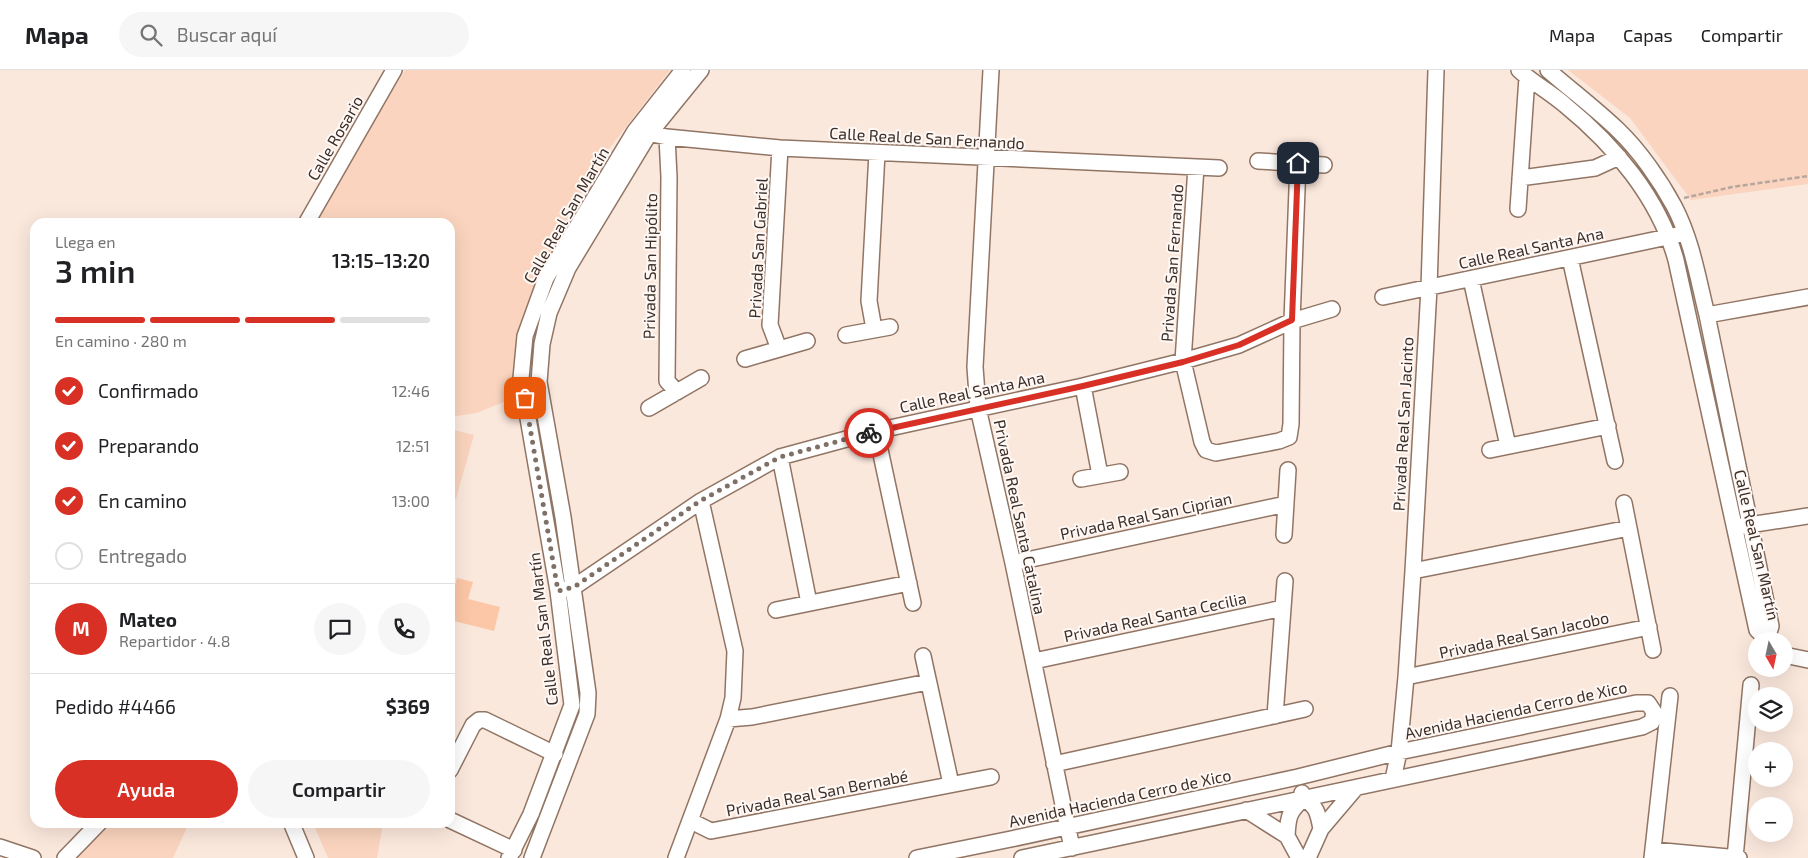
<!DOCTYPE html>
<html lang="es">
<meta charset="utf-8">
<style>
:root{--surface:#fff;--page:#f6f6f6;--text:#202124;--muted:#757577;--line:#e0e0e0;--accent:#d93025}
body{margin:0;font-family:"Exo 2",sans-serif;background:var(--page);color:var(--text);height:100vh;display:flex;flex-direction:column;font-size:19px;white-space:nowrap}
*{box-sizing:border-box;margin:0}
p{font-size:16px;color:var(--muted)}
.icon{flex:none;width:28px;height:28px;fill:none;stroke:currentColor;stroke-width:2;stroke-linecap:round;stroke-linejoin:round}
.map{position:relative;flex:1;overflow:hidden}
.side{position:absolute;left:30px;top:148px;width:425px;height:610px;display:flex;flex-direction:column;background:var(--surface);border-radius:15px;box-shadow:0 5px 20px #0002}
.side>*{flex:none}
.needle{width:32px;rotate:171deg}
.tools{position:absolute;left:1748px;top:562px;display:grid;gap:10px}
.tools a{display:grid;place-items:center;width:45px;height:45px;border-radius:50%;background:var(--surface);box-shadow:0 5px 20px #0002;font-size:25px}
.pin{position:absolute;display:grid;place-items:center;width:42px;height:42px;color:#fff;margin:-21px;border-radius:10px;box-shadow:0 2px 8px #0006}
.courier{position:absolute;display:grid;place-items:center;width:50px;height:50px;margin:-25px;border:4px solid #d93025;border-radius:50%;background:#fff;color:#222;box-shadow:0 1px 6px #0007}
.summary em{font-style:normal;font-weight:600}
.summary div{display:flex;flex-direction:column-reverse}
.summary{display:flex;align-items:center;justify-content:space-between;height:85px;padding:0 25px}
h1{font-size:32px;font-weight:600;line-height:38px}
.bar{display:grid;grid-template-columns:repeat(4,1fr);gap:8px 5px;align-content:center;height:60px;padding:0 25px}
.bar i{height:6px;border-radius:4px;background:var(--line)}
.bar .current{background:var(--accent)}
.bar p{grid-column:span 4}
.line{display:flex;align-items:center;gap:12px;padding:0 25px;border-top:1px solid var(--line)}
.line div{flex:1}
.round{display:grid;place-items:center;flex:none;width:52px;height:52px;border-radius:26px;background:var(--page)}
ol{padding:0 25px;list-style:none}
li{display:flex;align-items:center;gap:15px;height:55px}
li p{margin-inline-start:auto}
li .icon{padding:5px;border-radius:50%;background:var(--accent);color:#fff;stroke-width:4}
li:last-child{color:var(--muted)}
li i{width:28px;height:28px;border:2px solid var(--line);border-radius:50%}
.cta{display:flex;gap:10px;margin-top:auto;padding:10px 25px}
.cta a{flex:1;height:58px;border-radius:30px;background:var(--accent);color:#fff;font-size:20px;font-weight:600;line-height:58px;text-align:center}
.cta a+a{background:var(--page);color:var(--text)}
header{display:flex;align-items:center;gap:30px;box-sizing:border-box;height:70px;padding:0 25px;background:var(--surface);border-bottom:1px solid var(--line)}
header strong{font-size:24px}
nav{display:flex;gap:28px;margin-inline-start:auto;font-size:18px}
.search{width:350px;height:45px;background:var(--page);display:flex;align-items:center;gap:12px;box-sizing:border-box;padding:0 18px;border-radius:28px;color:var(--muted);font-size:19px}
.map>svg:first-child{display:block}
</style>
<header>
<strong>Mapa</strong>
<div class="search"><svg class="icon" aria-label="search" viewBox="0 0 24 24"><circle cx="10" cy="10" r="6"/><path d="M15 15l6 6"/></svg>Buscar aquí</div>
<nav><a>Mapa</a><a>Capas</a><a>Compartir</a></nav>
</header>
<div class="map">
<svg width="1808" height="788" viewBox="0 0 1808 788">
<rect width="100%" height="100%" fill="#fbe8dd"/>
<path fill="#fad4be" d="M 405,0 L 670,0 L 595,97 L 542,200 L 517,265 L 513,328 L 477,343 L 450,347 L 450,152 L 314,152 Z
M 1568,0 L 1808,0 L 1808,114 L 1691,130 L 1630,48 Z
M 450,359 L 474,365 L 456,429 L 450,427 Z
M 108,753 L 189,753 L 173,788 L 77,788 Z
M 313,753 L 383,753 L 377,788 L 328,788 Z"/>
<path fill="#fcc7a7" d="M 457,508 L 473,512 L 468,529 L 500,537 L 494,561 L 450,550 L 450,523 L 453,523 Z"/>
<g fill="none" stroke-linecap="round" stroke-linejoin="round">
<defs>
<path id="minor" d="M 991,0 L 975,297 L 978,338 L 1013,493 L 1072,778
M 1519,0 C 1533,13 1550,22 1565,35 C 1614,75 1659,128 1676,190 L 1757,560 L 1768,571
M 1548,0 C 1571,20 1596,39 1618,60 C 1639,80 1660,110 1674,136 C 1692,170 1698,209 1707,245 L 1771,556 L 1767,569
M 641,62 L 667,67 L 780,78 L 1219,98
M 667,67 L 669,107 L 667,311 L 677,322
M 1258,91 L 1324,95
M 1196,97 L 1183,291 L 1202,372 L 1206,380 L 1216,383 L 1279,371 L 1289,367 L 1291,354 L 1292,251 L 1298,93
M 1520,108 L 1595,98 L 1619,87
M 1518,139 L 1527,7
M 307,152 L 394,0
M 1570,188 L 1615,391
M 1471,209 L 1508,376
M 1383,227 L 1677,165
M 1707,245 L 1808,227
M 874,259 L 869,231 L 877,83
M 846,265 L 890,257
M 779,279 L 770,255 L 780,78
M 745,289 L 807,271
M 1083,316 L 1100,405
M 649,338 L 701,308
M 876,361 L 913,533
M 1490,380 L 1608,356
M 780,387 L 809,533
M 1081,409 L 1120,402
M 1624,433 L 1653,580
M 1742,456 L 1808,446
M 1284,465 L 1288,400
M 1013,493 L 1286,434
M 1413,501 L 1629,458
M 567,519 L 574,517 L 701,431 L 780,387 L 876,361 L 1083,316 L 1183,291 L 1239,275 L 1292,251 L 1332,239
M 776,540 L 909,513
M 1784,585 L 1808,590
M 923,586 L 951,714
M 1034,591 L 1283,538
M 1406,607 L 1649,557
M 1275,646 L 1285,511
M 728,649 L 752,647 L 928,612
M 1054,694 L 1305,639
M 450,700 L 473,655 L 479,650 L 485,650 L 555,684
M 1393,709 L 1399,682 L 1406,607 L 1413,501 L 1429,218 L 1436,0
M 1302,723 L 1304,728 C 1317,737 1318,743 1321,759
M 1246,740 L 1287,766 L 1299,788
M 450,750 L 514,780
M 691,751 L 711,761 L 991,707
M 291,752 L 306,788
M 1287,766 C 1288,746 1289,742 1304,728
M 0,777 L 33,788
M 1653,780 L 1739,788
M 65,788 L 100,752
M 509,788 L 531,744 L 572,635 L 558,521 L 521,308 L 525,266 L 546,208 L 635,61 L 683,0
M 532,788 L 587,644 L 588,623 L 563,447 L 539,312 L 542,274 L 549,243 L 568,198 L 649,64 L 701,0
M 676,788 L 728,649 L 733,628 L 735,581 L 701,431
M 917,788 L 1011,769 L 1298,707 L 1399,682 L 1636,633 L 1648,633 L 1654,642 L 1652,652 L 1642,657 L 1022,788
M 1308,788 L 1321,759 L 1355,719
M 1652,788 L 1670,626
M 1735,788 L 1751,615"/>
</defs>
<use href="#minor" stroke="#917564" stroke-width="18"/>
<path stroke="#b7a69d" stroke-width="2.5" stroke-dasharray="5 2.5" stroke-linecap="butt" d="M 1684,128 L 1732,117 L 1808,106"/>
<use href="#minor" stroke="#fff" stroke-width="15"/>
</g>
<g fill="none" stroke-linecap="round" stroke-linejoin="round">
<path stroke="#7e7067" stroke-width="5" stroke-dasharray="0 9" d="M 525,328 L 558,521 L 574,517 L 700,431 L 780,387 L 869,363"/>
<path stroke="#d93025" stroke-width="6" d="M 869,363 L 1083,316 L 1183,292 L 1239,275 L 1292,250 L 1298,93"/>
</g>
<g text-anchor="middle" stroke-width="4" stroke-linejoin="round" paint-order="stroke">
<g font-size="16" fill="#3b2f28" stroke="#fff8f5">
<text transform="translate(335 68) rotate(-60)" y="6">Calle Rosario</text>
<text transform="translate(927 68) rotate(3)" y="6">Calle Real de San Fernando</text>
<text transform="translate(566 145) rotate(-60)" y="6">Calle Real San Martín</text>
<text transform="translate(758 178) rotate(-87)" y="6">Privada San Gabriel</text>
<text transform="translate(1531 178) rotate(-12)" y="6">Calle Real Santa Ana</text>
<text transform="translate(1172 193) rotate(-86)" y="6">Privada San Fernando</text>
<text transform="translate(650 196) rotate(-89)" y="6">Privada San Hipólito</text>
<text transform="translate(972 322) rotate(-12)" y="6">Calle Real Santa Ana</text>
<text transform="translate(1403 354) rotate(-87)" y="6">Privada Real San Jacinto</text>
<text transform="translate(1146 446) rotate(-12)" y="6">Privada Real San Ciprian</text>
<text transform="translate(1020 447) rotate(78)" y="6">Privada Real Santa Catalina</text>
<text transform="translate(1757 475) rotate(77)" y="6">Calle Real San Martín</text>
<text transform="translate(1155 547) rotate(-12)" y="6">Privada Real Santa Cecilia</text>
<text transform="translate(543 559) rotate(-97)" y="6">Calle Real San Martín</text>
<text transform="translate(1524 565) rotate(-12)" y="6">Privada Real San Jacobo</text>
<text transform="translate(1516 640) rotate(-12)" y="6">Avenida Hacienda Cerro de Xico</text>
<text transform="translate(817 723) rotate(-11)" y="6">Privada Real San Bernabé</text>
<text transform="translate(1120 728) rotate(-12)" y="6">Avenida Hacienda Cerro de Xico</text>
</g>
</g>
</svg>
<div class="tools">
<a><svg class="needle" viewBox="-14 -14 28 28"><path d="M0-13l5 13h-10z" fill="#e53935"/><path d="M0 13l5-13h-10z" fill="#757577"/></svg></a>
<a><svg class="icon" aria-label="layers" viewBox="0 0 24 24"><path d="M12 4l9 5-9 5-9-5zM3 14l9 5 9-5"/></svg></a>
<a>+</a>
<a>−</a>
</div>
<div class="pin" style="left:525px;top:328px;background:#ea580c"><svg class="icon" aria-label="bag" viewBox="0 0 24 24"><path d="M5 8h14l-1 12H6zM9 8a3 3 0 0 1 6 0"/></svg></div>
<div class="pin" style="left:1298px;top:93px;background:#1f2937"><svg class="icon" aria-label="home" viewBox="0 0 24 24"><path d="M3 11l9-7 9 7M6 9v11h12V9"/></svg></div>
<div class="courier" style="left:869px;top:363px"><svg class="icon" aria-label="bike" viewBox="0 0 24 24"><circle cx="6" cy="16" r="4"/><circle cx="18" cy="16" r="4"/><path d="M6 16l4-8h5l3 8M10 8l3 8H6M13 5h3"/></svg></div>
<section class="side">
<div class="summary"><div><h1>3 min</h1><p>Llega en</p></div><em>13:15–13:20</em></div>
<div class="bar"><i class="current"></i><i class="current"></i><i class="current"></i><i></i><p>En camino · 280 m</p></div>
<ol>
<li><svg class="icon" aria-label="check" viewBox="0 0 24 24"><path d="M5 12l5 5 9-10"/></svg>Confirmado<p>12:46</p></li>
<li><svg class="icon" aria-label="check" viewBox="0 0 24 24"><path d="M5 12l5 5 9-10"/></svg>Preparando<p>12:51</p></li>
<li><svg class="icon" aria-label="check" viewBox="0 0 24 24"><path d="M5 12l5 5 9-10"/></svg>En camino<p>13:00</p></li>
<li><i></i>Entregado</li>
</ol>
<div class="line" style="height:90px"><b class="round" style="background:var(--accent);color:#fff">M</b><div><b>Mateo</b><p>Repartidor · 4.8</p></div><a class="round"><svg class="icon" aria-label="chat" viewBox="0 0 24 24"><path d="M4 5h16v11H9l-5 4z"/></svg></a><a class="round"><svg class="icon" aria-label="phone" viewBox="0 0 24 24"><path d="M5 4h4l2 5-3 2q2 4 5 5l2-3 5 2v4C11 20 4 13 5 4z"/></svg></a></div>
<div class="line" style="height:65px"><div>Pedido #4466</div><b>$369</b></div>
<div class="cta"><a>Ayuda</a><a>Compartir</a></div>
</section>
</div>
